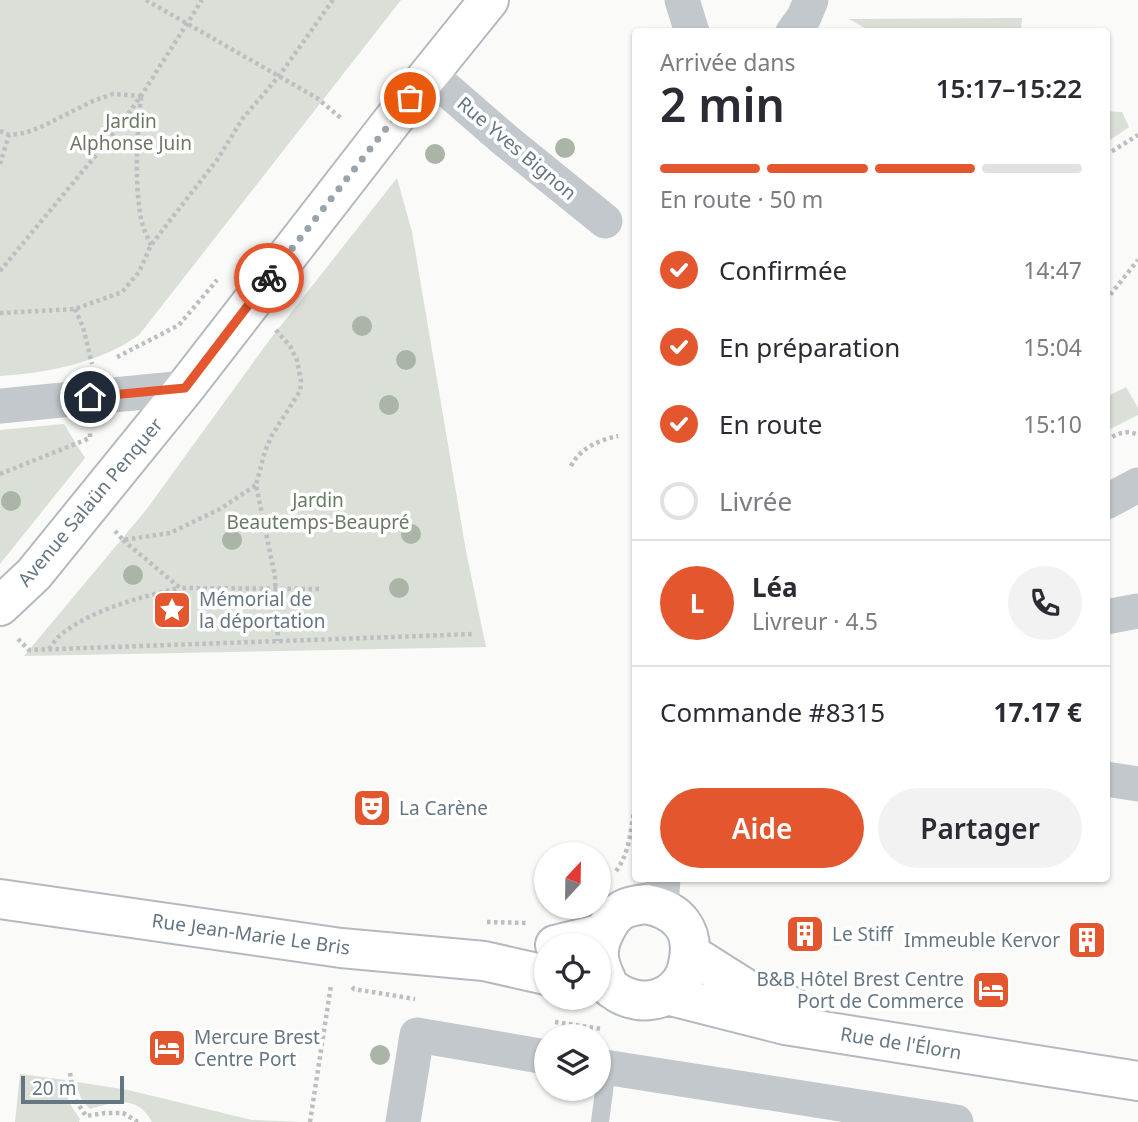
<!DOCTYPE html>
<html lang="fr">
<meta charset="utf-8">
<style>
:root{--surface:#fff;--page:#f2f2f3;--text:#2b2b33;--muted:#7c7c81;--line:#e1e1e2;--accent:#e4572e}
body{margin:0;font-family:"Noto Sans",sans-serif;background:var(--page);color:var(--text);height:100vh;display:flex;flex-direction:column;font-size:26px;white-space:nowrap}
*{box-sizing:border-box;margin:0}
p{font-size:23px;color:var(--muted)}
.icon{flex:none;width:38px;height:38px;fill:none;stroke:currentColor;stroke-width:2;stroke-linecap:round;stroke-linejoin:round}
.map{position:relative;flex:1;overflow:hidden}
.drawer{position:absolute;left:632px;top:28px;width:478px;height:854px;display:flex;flex-direction:column;background:var(--surface);border-radius:7px;box-shadow:0 2px 5px #0004}
.drawer>*{flex:none}
.needle{width:46px;rotate:22deg}
.buttons{position:absolute;left:534px;top:842px;display:grid;gap:14px}
.buttons a{display:grid;place-items:center;width:77px;height:77px;border-radius:50%;background:var(--surface);box-shadow:0 2px 5px #0004;font-size:35px}
.scale{position:absolute;left:21px;bottom:18px;width:103px;box-sizing:border-box;padding-left:7px;border:4px solid #657683;border-top:0;font-size:19px;line-height:24px;white-space:nowrap;color:#657683;-webkit-text-stroke:5px #fff;paint-order:stroke}
.pin{position:absolute;display:grid;place-items:center;width:60px;height:60px;color:#fff;margin:-30px;border:4px solid #fff;border-radius:50%;box-shadow:0 2px 7px #0007}
.courier{position:absolute;display:grid;place-items:center;width:70px;height:70px;margin:-35px;border:5px solid #e4572e;border-radius:50%;background:#fff;color:#222;box-shadow:0 2px 9px #0007}
.head em{font-style:normal;font-weight:600}
.head div{display:flex;flex-direction:column-reverse}
.head{display:flex;align-items:center;justify-content:space-between;height:119px;padding:0 28px}
h1{font-size:46px;font-weight:600;line-height:52px}
.bar{display:grid;grid-template-columns:repeat(4,1fr);gap:10px 7px;align-content:center;height:84px;padding:0 28px}
.bar i{height:9px;border-radius:5px;background:var(--line)}
.bar .selected{background:var(--accent)}
.bar p{grid-column:span 4}
.line{display:flex;align-items:center;gap:18px;padding:0 28px;border-top:2px solid var(--line)}
.line div{flex:1}
.round{display:grid;place-items:center;flex:none;width:74px;height:74px;border-radius:37px;background:var(--page)}
ol{padding:0 28px;list-style:none}
li{display:flex;align-items:center;gap:21px;height:77px}
li p{margin-inline-start:auto}
li .icon{padding:7px;border-radius:50%;background:var(--accent);color:#fff;stroke-width:4}
li:last-child{color:var(--muted)}
li i{width:38px;height:38px;border:4px solid var(--line);border-radius:50%}
.cta{display:flex;gap:14px;margin-top:auto;padding:14px 28px}
.cta a{flex:1;height:80px;border-radius:42px;background:var(--accent);color:#fff;font-size:28px;font-weight:600;line-height:80px;text-align:center}
.cta a+a{background:var(--page);color:var(--text)}
.map>svg:first-child{display:block}
</style>
<div class="map">
<svg width="1138" height="1122" viewBox="0 0 1138 1122">
<rect width="100%" height="100%" fill="#fafaf8"/>
<path fill="#dadfd7" d="M 0,0 L 401,0 L 139,335 C 100,363 47,373 0,376 Z
M 1022,18 L 1021,32 L 870,31 L 849,19 Z
M 1106,111 L 1122,112 L 1129,127 L 1106,143 Z
M 397,178 L 412,232 L 466,551 L 486,647 L 24,656 L 146,510 L 268,342 Z
M 1126,387 L 1138,408 L 1138,415 L 1106,431 L 1106,397 Z
M 64,424 L 85,458 L 0,564 L 0,430 Z
M 20,1074 L 65,1080 L 68,1101 L 80,1119 L 79,1122 L 15,1122 Z
M 77,1082 L 128,1090 L 252,1120 L 301,1122 L 152,1122 C 137,1094 114,1102 90,1109 C 82,1101 78,1095 77,1082 Z"/>
<g fill="none" stroke-linecap="round" stroke-linejoin="round">
<defs>
<path id="secondary" d="M 0,606 L 34,574 L 185,388 L 410,98 L 489,0
M 0,899 L 341,948 L 484,961 L 546,975
M 646,904 C 678,910 696,930 688,964 C 687,971 685,977 680,983 C 665,1003 639,1005 618,993 C 616,991 611,989 610,987 C 607,984 607,980 605,977 C 596,958 597,945 607,927 C 617,909 627,906 646,904 Z
M 555,945 L 604,933
M 691,954 L 748,990 L 768,999 L 791,1006
M 667,995 L 785,1025 L 1138,1081"/>
</defs>
<use href="#secondary" stroke="#b3babf" stroke-width="42"/>
<path stroke="#bbbfc2" stroke-width="4.5" stroke-dasharray="3.5 3.5" stroke-linecap="butt" d="M 146,0 L 317,98 L 342,119
M 141,97 C 137,137 134,179 141,219 C 143,228 147,237 151,245
M 0,131 L 9,135
M 1106,155 L 1138,135
M 0,164 L 9,135 L 25,133 L 43,126 L 93,101 L 113,94 L 140,96
M 0,271 L 116,131 L 141,96 L 202,0
M 1106,300 L 1138,260
M 75,309 L 83,327 L 92,364
M 0,313 L 75,309 L 122,292 L 139,272 L 151,245 L 217,160 L 243,118 L 279,76 L 333,0
M 276,330 L 290,346 L 297,360 L 301,381 L 300,391 L 272,435 L 265,451 L 256,485 L 275,576 L 278,641
M 117,357 L 179,325 L 217,280
M 1106,440 C 1117,434 1126,429 1138,435
M 571,466 C 580,448 599,440 618,436
M 0,474 L 90,438 L 90,432
M 115,531 L 123,540 L 170,533 L 220,509 L 256,485
M 123,540 L 180,588 L 321,589
M 18,639 L 29,650 L 475,634
M 49,649 C 53,644 57,637 63,633 C 94,609 141,597 179,588
M 616,871 C 630,853 631,827 635,805
M 487,922 L 527,923
M 352,987 L 354,989 L 415,999
M 555,1022 L 602,1029
M 70,1073 L 74,1098 L 86,1116 L 105,1113 L 123,1113 L 138,1122
M 310,1122 L 331,985"/>
<path stroke="#c3c8cc" stroke-width="18" d="M 600,1122 L 607,1068"/>
<path stroke="#c3c8cc" stroke-width="35" d="M 682,0 L 692,32
M 793,32 L 804,17 L 811,0
M 430,75 L 505,140 L 605,221
M 0,406 L 185,388
M 1106,502 L 1138,485
M 1106,617 L 1138,611
M 1106,779 L 1138,784
M 661,907 L 663,878
M 598,1066 L 956,1122
M 403,1122 L 417,1035 L 546,1057"/>
<use href="#secondary" stroke="#fff" stroke-width="38"/>
</g>
<g fill="#aab4a7">
<circle cx="565" cy="148" r="10"/>
<circle cx="435" cy="154" r="10"/>
<circle cx="362" cy="326" r="10"/>
<circle cx="406" cy="360" r="10"/>
<circle cx="389" cy="405" r="10"/>
<circle cx="11" cy="501" r="10"/>
<circle cx="411" cy="534" r="10"/>
<circle cx="232" cy="540" r="10"/>
<circle cx="133" cy="575" r="10"/>
<circle cx="399" cy="588" r="10"/>
<circle cx="380" cy="1055" r="10"/>
</g>
<g fill="none" stroke-linecap="round" stroke-linejoin="round">
<path stroke="#99a4ac" stroke-width="7" stroke-dasharray="0 12.6" d="M 269,278 L 410,98"/>
<path stroke="#e4572e" stroke-width="9" d="M 90,397 L 185,388 L 269,278"/>
</g>
<defs>
<symbol id="sight-square" viewBox="-11 -11 22 22"><rect x="-9" y="-9" width="18" height="18" rx="4" fill="#e4572e" stroke="#fff"/><path d="M0-6L1.8-2.2L6-1.7L2.9 1.2L3.7 5.4L0 3.3L-3.7 5.4L-2.9 1.2L-6-1.7L-1.8-2.2Z" fill="#fff"/></symbol>
<symbol id="theatre-square" viewBox="-11 -11 22 22"><rect x="-9" y="-9" width="18" height="18" rx="4" fill="#e4572e" stroke="#fff"/><path d="M-5-5.5Q0-4 5-5.5V0Q5 5 0 6Q-5 5-5 0ZM-3.3-2.5H-1v1.5H-3.3ZM1-2.5H3.3v1.5H1ZM-2.8 1Q0 5.5 2.8 1Z" fill="#fff"/></symbol>
<symbol id="building-square" viewBox="-11 -11 22 22"><rect x="-9" y="-9" width="18" height="18" rx="4" fill="#e4572e" stroke="#fff"/><path d="M-4-6H4V6H1V3H-1V6H-4ZM-2.5-4.3h1.7v1.8h-1.7ZM.8-4.3h1.7v1.8H.8ZM-2.5-1h1.7V.8h-1.7ZM.8-1h1.7V.8H.8Z" fill="#fff"/></symbol>
<symbol id="hotel-square" viewBox="-11 -11 22 22"><rect x="-9" y="-9" width="18" height="18" rx="4" fill="#e4572e" stroke="#fff"/><path d="M-6-4.5h1.5V1H6V5H4.5V3h-9V5H-6ZM-4 0a1.8 1.8 0 1 1 3.6 0ZM.5 0V-2.5h3Q6-2.5 6 0Z" fill="#fff"/></symbol>
</defs>
<g fill-rule="evenodd">
<use href="#sight-square" x="150" y="588" width="44" height="44"/>
<use href="#theatre-square" x="350" y="786" width="44" height="44"/>
<use href="#building-square" x="783" y="912" width="44" height="44"/>
<use href="#building-square" x="1065" y="918" width="44" height="44"/>
<use href="#hotel-square" x="969" y="968" width="44" height="44"/>
<use href="#hotel-square" x="145" y="1026" width="44" height="44"/>
</g>
<g text-anchor="middle" stroke-width="7" stroke-linejoin="round" paint-order="stroke">
<g font-size="19" fill="#687a64" stroke="#fff">
<text x="131" y="128">Jardin<tspan x="131" dy="22">Alphonse Juin</tspan></text>
<text x="318" y="507">Jardin<tspan x="318" dy="22">Beautemps-Beaupré</tspan></text>
</g>
<g font-size="19" fill="#657683" stroke="#fff">
<text transform="translate(517 148) rotate(40)" y="7">Rue Yves Bignon</text>
<text transform="translate(90 502) rotate(-50)" y="7">Avenue Salaün Penquer</text>
<text transform="translate(251 934) rotate(8)" y="7">Rue Jean-Marie Le Bris</text>
<text transform="translate(901 1043) rotate(9)" y="7">Rue de l'Élorn</text>
</g>
<g font-size="19" fill="#657683" stroke="#fff" text-anchor="start">
<text x="199" y="606">Mémorial de<tspan x="199" dy="22">la déportation</tspan></text>
<text x="399" y="815">La Carène</text>
<text x="832" y="941">Le Stiff</text>
<text x="1060" y="947" text-anchor="end">Immeuble Kervor</text>
<text x="964" y="986" text-anchor="end">B&amp;B Hôtel Brest Centre<tspan x="964" dy="22">Port de Commerce</tspan></text>
<text x="194" y="1044">Mercure Brest<tspan x="194" dy="22">Centre Port</tspan></text>
</g>
</g>
</svg>
<div class="buttons">
<a><svg class="needle" viewBox="-14 -14 28 28"><path d="M0-13l5 13h-10z" fill="#e53935"/><path d="M0 13l5-13h-10z" fill="#7c7c81"/></svg></a>
<a><svg class="icon" aria-label="locate" viewBox="0 0 24 24"><circle cx="12" cy="12" r="6"/><path d="M12 2v4M12 18v4M2 12h4M18 12h4"/></svg></a>
<a><svg class="icon" aria-label="layers" viewBox="0 0 24 24"><path d="M12 4l9 5-9 5-9-5zM3 14l9 5 9-5"/></svg></a>
</div>
<div class="scale">20 m</div>
<div class="pin" style="left:410px;top:98px;background:#ea580c"><svg class="icon" aria-label="bag" viewBox="0 0 24 24"><path d="M5 8h14l-1 12H6zM9 8a3 3 0 0 1 6 0"/></svg></div>
<div class="pin" style="left:90px;top:397px;background:#1f2937"><svg class="icon" aria-label="home" viewBox="0 0 24 24"><path d="M3 11l9-7 9 7M6 9v11h12V9"/></svg></div>
<div class="courier" style="left:269px;top:278px"><svg class="icon" aria-label="bike" viewBox="0 0 24 24"><circle cx="6" cy="16" r="4"/><circle cx="18" cy="16" r="4"/><path d="M6 16l4-8h5l3 8M10 8l3 8H6M13 5h3"/></svg></div>
<section class="drawer">
<div class="head"><div><h1>2 min</h1><p>Arrivée dans</p></div><em>15:17–15:22</em></div>
<div class="bar"><i class="selected"></i><i class="selected"></i><i class="selected"></i><i></i><p>En route · 50 m</p></div>
<ol>
<li><svg class="icon" aria-label="check" viewBox="0 0 24 24"><path d="M5 12l5 5 9-10"/></svg>Confirmée<p>14:47</p></li>
<li><svg class="icon" aria-label="check" viewBox="0 0 24 24"><path d="M5 12l5 5 9-10"/></svg>En préparation<p>15:04</p></li>
<li><svg class="icon" aria-label="check" viewBox="0 0 24 24"><path d="M5 12l5 5 9-10"/></svg>En route<p>15:10</p></li>
<li><i></i>Livrée</li>
</ol>
<div class="line" style="height:126px"><b class="round" style="background:var(--accent);color:#fff">L</b><div><b>Léa</b><p>Livreur · 4.5</p></div><a class="round"><svg class="icon" aria-label="phone" viewBox="0 0 24 24"><path d="M5 4h4l2 5-3 2q2 4 5 5l2-3 5 2v4C11 20 4 13 5 4z"/></svg></a></div>
<div class="line" style="height:91px"><div>Commande #8315</div><b>17.17 €</b></div>
<div class="cta"><a>Aide</a><a>Partager</a></div>
</section>
</div>
